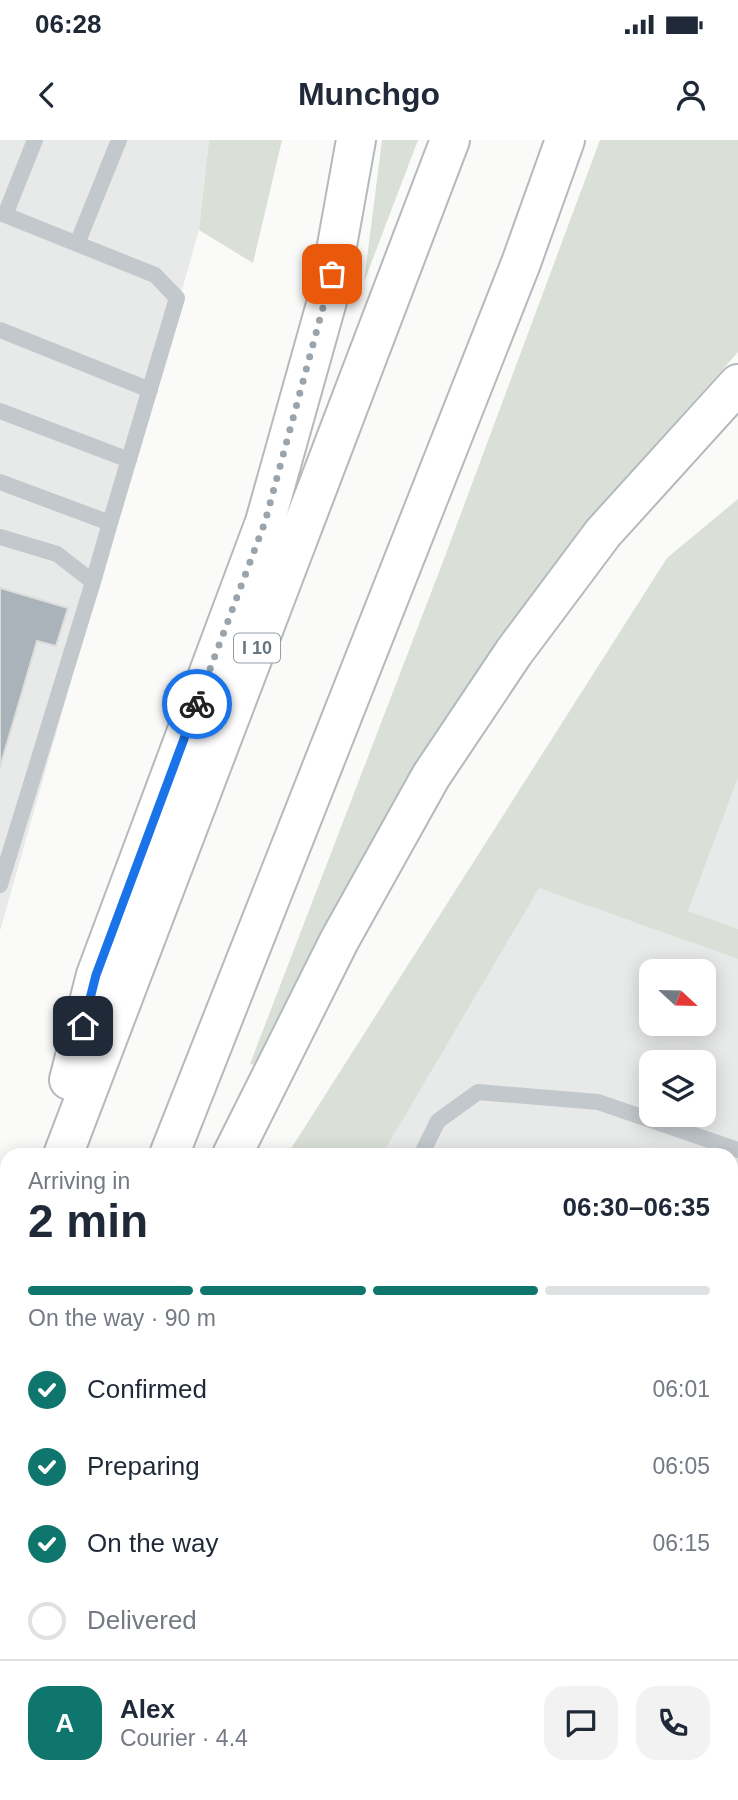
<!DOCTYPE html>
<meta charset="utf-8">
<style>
:root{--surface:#fff;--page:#f2f2f3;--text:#1f2937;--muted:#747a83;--line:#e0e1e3;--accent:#0f766e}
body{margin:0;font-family:Helvetica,sans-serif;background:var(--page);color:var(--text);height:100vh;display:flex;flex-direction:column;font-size:26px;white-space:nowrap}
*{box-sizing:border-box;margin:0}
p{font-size:23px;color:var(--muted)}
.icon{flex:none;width:38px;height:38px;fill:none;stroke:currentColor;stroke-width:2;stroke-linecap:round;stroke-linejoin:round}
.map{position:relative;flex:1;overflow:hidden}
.side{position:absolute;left:0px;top:1008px;width:738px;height:653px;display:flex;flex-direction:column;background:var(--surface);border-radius:21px 21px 0 0;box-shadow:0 4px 18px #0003}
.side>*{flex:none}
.needle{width:46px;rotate:112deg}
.fabs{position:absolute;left:639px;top:819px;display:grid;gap:14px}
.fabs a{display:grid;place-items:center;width:77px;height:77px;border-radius:14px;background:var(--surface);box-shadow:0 4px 18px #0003;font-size:35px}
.pin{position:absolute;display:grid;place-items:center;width:60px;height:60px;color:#fff;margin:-30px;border-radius:14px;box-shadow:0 4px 10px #0006}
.courier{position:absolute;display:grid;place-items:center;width:70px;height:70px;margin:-35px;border:5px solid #1a73e8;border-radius:50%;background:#fff;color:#222;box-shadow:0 2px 9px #0007}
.summary em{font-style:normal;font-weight:800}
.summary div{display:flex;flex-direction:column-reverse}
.summary{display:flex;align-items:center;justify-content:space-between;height:119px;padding:0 28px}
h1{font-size:46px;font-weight:800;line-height:52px}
.bar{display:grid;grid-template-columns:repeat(4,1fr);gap:10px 7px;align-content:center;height:84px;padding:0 28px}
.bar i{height:9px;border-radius:5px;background:var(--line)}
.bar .on{background:var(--accent)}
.bar p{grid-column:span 4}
.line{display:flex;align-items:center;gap:18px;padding:0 28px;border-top:2px solid var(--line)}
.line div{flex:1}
.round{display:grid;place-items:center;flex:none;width:74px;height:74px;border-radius:21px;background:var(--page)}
ol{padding:0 28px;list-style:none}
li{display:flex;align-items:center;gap:21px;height:77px}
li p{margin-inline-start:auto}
li .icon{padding:7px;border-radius:50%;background:var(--accent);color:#fff;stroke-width:4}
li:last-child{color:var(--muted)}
li i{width:38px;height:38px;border:4px solid var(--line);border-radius:50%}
.status{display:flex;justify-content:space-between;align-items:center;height:49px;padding:0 35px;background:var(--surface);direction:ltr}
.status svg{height:19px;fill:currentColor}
header{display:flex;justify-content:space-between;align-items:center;height:91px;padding:0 28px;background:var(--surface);font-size:32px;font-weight:800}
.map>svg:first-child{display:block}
</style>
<div class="status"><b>06:28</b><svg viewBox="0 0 49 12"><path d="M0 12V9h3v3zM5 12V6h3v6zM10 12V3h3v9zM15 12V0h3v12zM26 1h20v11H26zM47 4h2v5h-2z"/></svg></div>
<header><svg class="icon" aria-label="back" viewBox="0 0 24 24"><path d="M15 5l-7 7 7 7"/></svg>Munchgo<svg class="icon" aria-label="person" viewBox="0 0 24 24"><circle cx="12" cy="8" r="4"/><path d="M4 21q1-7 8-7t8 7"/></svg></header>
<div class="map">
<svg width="738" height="1660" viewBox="0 0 738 1660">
<rect width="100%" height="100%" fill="#fafaf8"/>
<path fill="#e8e9e9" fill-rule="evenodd" d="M 0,0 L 209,0 L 199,90 L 0,791 Z
M 738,638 L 738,789 L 688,771 Z
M 539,747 L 738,819 L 738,1660 L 90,1660 L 92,1654 L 732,1654 L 732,1015 L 382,1015 ZM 651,831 L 704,831 L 704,884 L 651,884 ZM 651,922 L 704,922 L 704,975 L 651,975 Z"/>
<path fill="#dadfd7" d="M 209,0 L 282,0 L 253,123 L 199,90 Z
M 382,0 L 418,0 L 364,142 Z
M 600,0 L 738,0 L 738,212 L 636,326 L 578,398 L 430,606 L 352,739 L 255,925 L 250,924 L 444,419 Z
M 738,359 L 738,638 L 688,771 L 738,789 L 738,819 L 539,748 L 382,1015 L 287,1015 L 667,418 Z"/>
<path fill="#aab3b9" stroke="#dcdcda" stroke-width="2" d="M 0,448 L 68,468 L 56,506 L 37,501 L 0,627 Z
M 732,1322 L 738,1325 L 738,1660 L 518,1660 L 521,1654 L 732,1654 Z
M 217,1654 L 423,1654 L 420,1660 L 214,1660 Z"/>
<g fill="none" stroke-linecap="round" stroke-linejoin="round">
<defs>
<path id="motorway" d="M 69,940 L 96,835 L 265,382 L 327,161 L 356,0
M 63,1015 L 450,0
M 169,1015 L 521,123 L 565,0
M 232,1015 L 339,801 L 431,636 L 514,512 L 603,393 L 738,244
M 0,1178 L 7,1160
M 0,1460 L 7,1442"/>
</defs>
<use href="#motorway" stroke="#b4b9bd" stroke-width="42"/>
<path stroke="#c3c8cc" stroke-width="16" d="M 0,73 L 155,135 L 177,158 L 110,383 L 0,342
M 5,75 L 35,0
M 77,104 L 119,0
M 0,190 L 150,250
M 0,271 L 129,320
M 0,397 L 57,414 L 93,442 L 0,745
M 93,442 L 110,383
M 421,1015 L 438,981 L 478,952 L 598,962 L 738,1010
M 81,1660 L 84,1654
M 149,1660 L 151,1654"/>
<use href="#motorway" stroke="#fff" stroke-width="38"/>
</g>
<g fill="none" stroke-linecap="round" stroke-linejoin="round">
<path stroke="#99a4ac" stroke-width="7" stroke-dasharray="0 12.6" d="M 197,564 L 265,382 L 332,134"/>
<path stroke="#1a73e8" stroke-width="9" d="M 83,886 L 96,835 L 197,564"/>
</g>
<g text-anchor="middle" stroke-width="7" stroke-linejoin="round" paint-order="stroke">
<rect fill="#fff" stroke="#939fa8" stroke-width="2" x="234" y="493.5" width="46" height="29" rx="5"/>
<g font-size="18" font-weight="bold" fill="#657683">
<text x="257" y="514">I 10</text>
</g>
</g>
</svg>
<div class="fabs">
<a><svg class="needle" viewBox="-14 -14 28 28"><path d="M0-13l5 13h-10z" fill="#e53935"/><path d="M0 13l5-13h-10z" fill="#747a83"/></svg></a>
<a><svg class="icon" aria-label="layers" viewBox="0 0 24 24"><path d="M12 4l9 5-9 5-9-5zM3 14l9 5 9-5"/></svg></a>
</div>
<div class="pin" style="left:332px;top:134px;background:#ea580c"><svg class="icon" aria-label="bag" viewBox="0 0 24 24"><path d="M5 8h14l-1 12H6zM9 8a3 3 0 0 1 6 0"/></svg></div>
<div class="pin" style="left:83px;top:886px;background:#1f2937"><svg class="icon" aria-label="home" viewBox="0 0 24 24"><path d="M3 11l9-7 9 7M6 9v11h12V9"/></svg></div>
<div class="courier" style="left:197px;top:564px"><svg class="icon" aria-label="bike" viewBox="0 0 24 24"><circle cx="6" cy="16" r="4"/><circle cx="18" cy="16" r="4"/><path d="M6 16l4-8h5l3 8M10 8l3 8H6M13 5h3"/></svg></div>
<section class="side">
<div class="summary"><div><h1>2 min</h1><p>Arriving in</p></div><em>06:30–06:35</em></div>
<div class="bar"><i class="on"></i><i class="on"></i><i class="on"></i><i></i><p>On the way · 90 m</p></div>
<ol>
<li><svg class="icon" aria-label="check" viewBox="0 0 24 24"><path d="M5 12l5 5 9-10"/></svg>Confirmed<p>06:01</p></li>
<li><svg class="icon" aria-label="check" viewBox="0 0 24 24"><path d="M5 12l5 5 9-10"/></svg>Preparing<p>06:05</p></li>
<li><svg class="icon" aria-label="check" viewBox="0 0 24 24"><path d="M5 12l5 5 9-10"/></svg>On the way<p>06:15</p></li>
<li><i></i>Delivered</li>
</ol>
<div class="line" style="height:126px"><b class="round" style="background:var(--accent);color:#fff">A</b><div><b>Alex</b><p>Courier · 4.4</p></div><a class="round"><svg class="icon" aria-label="chat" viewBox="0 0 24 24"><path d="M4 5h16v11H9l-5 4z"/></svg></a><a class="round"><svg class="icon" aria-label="phone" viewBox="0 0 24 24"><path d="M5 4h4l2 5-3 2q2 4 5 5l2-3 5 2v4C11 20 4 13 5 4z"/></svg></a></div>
</section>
</div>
